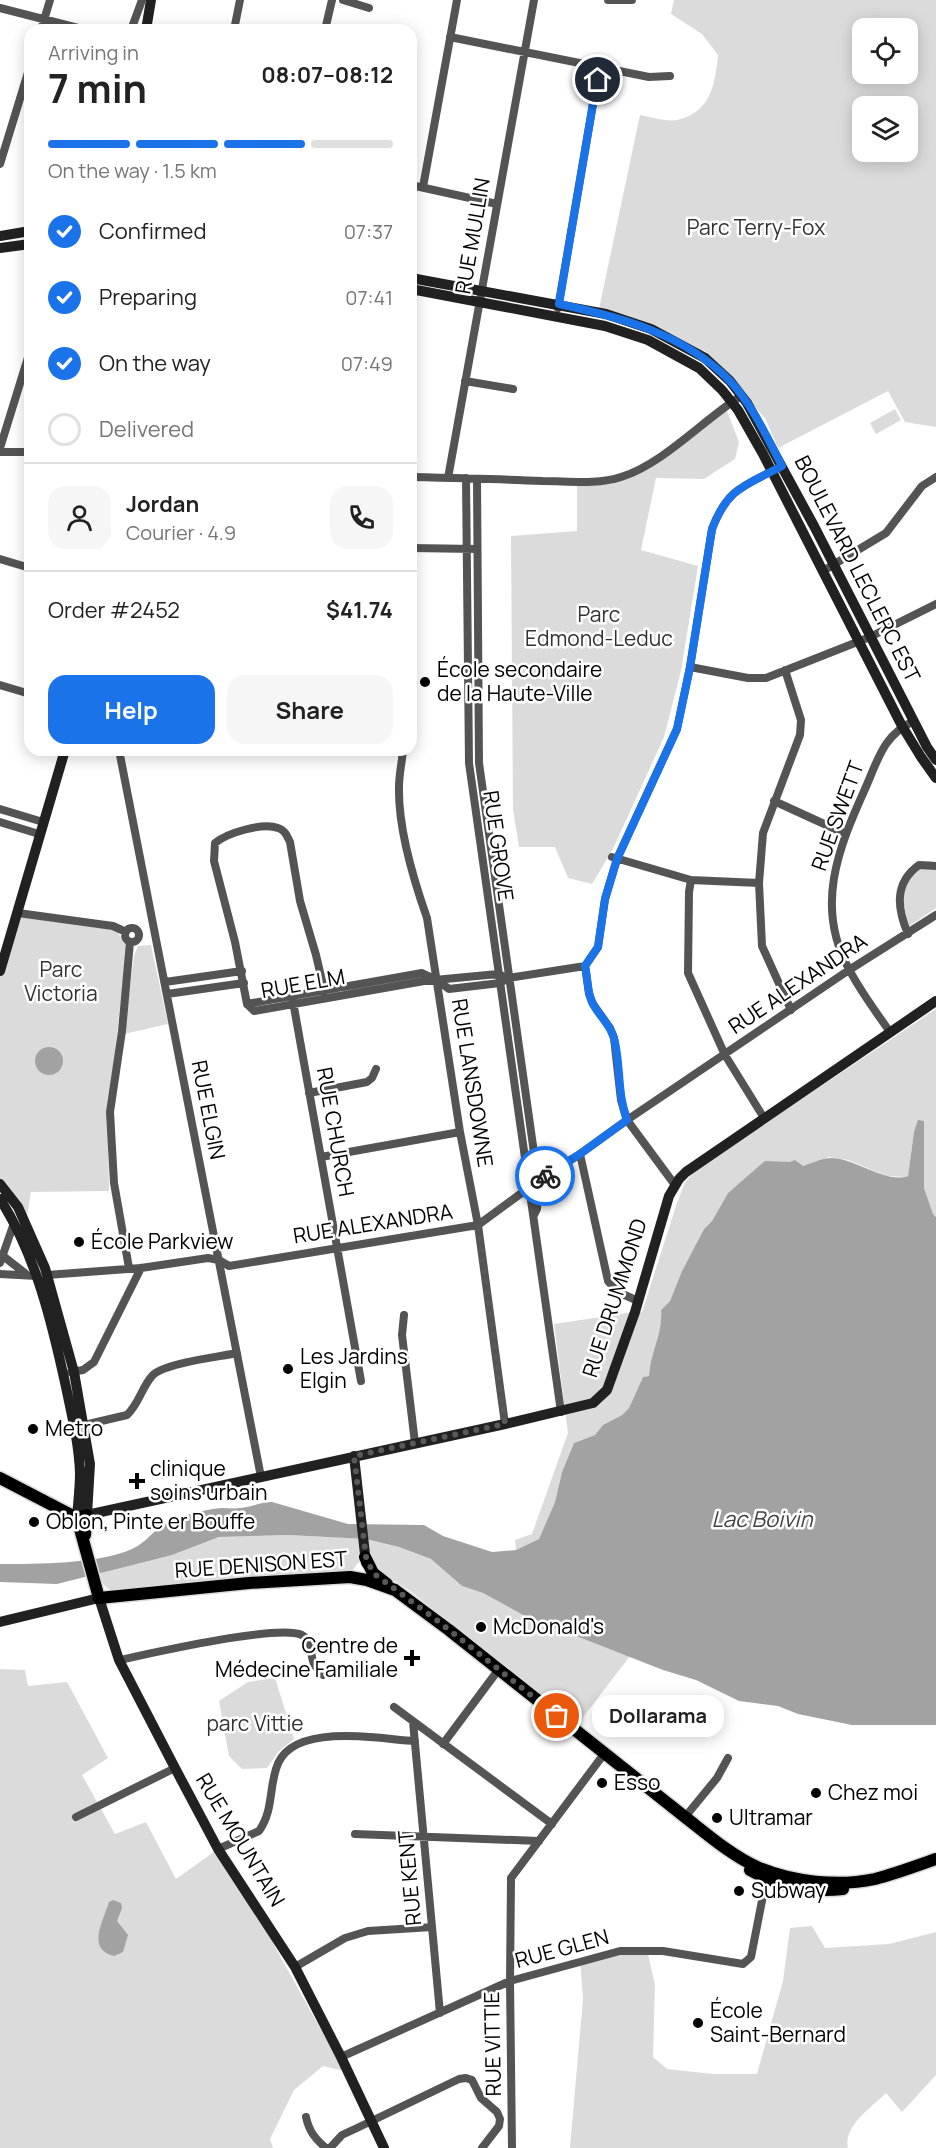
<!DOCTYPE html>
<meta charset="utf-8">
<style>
:root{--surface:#fff;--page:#f6f6f6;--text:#222;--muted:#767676;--line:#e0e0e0;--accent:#1a73e8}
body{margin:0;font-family:Manrope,sans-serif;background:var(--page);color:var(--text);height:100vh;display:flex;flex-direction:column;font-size:22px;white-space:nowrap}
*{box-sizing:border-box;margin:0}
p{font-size:20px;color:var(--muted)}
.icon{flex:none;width:33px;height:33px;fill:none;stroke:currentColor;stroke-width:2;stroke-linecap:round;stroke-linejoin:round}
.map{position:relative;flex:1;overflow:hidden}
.details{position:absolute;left:24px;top:24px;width:393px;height:732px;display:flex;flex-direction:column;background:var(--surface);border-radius:18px;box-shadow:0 3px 15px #0003}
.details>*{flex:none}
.buttons{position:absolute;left:852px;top:18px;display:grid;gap:12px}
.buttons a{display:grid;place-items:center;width:66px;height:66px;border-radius:12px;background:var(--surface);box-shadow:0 3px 15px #0003;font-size:30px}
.pin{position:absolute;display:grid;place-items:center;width:51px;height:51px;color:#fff;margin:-26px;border:3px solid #fff;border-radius:50%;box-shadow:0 2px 6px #0007}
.courier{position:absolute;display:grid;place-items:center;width:60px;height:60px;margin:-30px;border:4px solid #1a73e8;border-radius:50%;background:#fff;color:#222;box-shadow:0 2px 8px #0007}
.bubble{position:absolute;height:42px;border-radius:18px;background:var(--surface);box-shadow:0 3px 15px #0003;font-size:20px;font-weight:700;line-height:42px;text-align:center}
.head em{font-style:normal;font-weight:700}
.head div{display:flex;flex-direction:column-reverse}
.head{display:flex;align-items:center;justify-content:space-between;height:102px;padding:0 24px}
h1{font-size:39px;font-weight:700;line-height:45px}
.bar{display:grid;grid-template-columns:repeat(4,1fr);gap:9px 6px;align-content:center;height:72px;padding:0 24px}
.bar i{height:8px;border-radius:4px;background:var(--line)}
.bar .active{background:var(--accent)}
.bar p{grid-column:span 4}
.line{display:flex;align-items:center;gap:15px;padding:0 24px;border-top:2px solid var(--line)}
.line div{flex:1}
.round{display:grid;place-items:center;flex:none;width:63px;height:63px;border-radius:18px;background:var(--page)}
ol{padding:0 24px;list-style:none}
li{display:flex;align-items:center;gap:18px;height:66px}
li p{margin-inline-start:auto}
li .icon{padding:6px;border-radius:50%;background:var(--accent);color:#fff;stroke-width:4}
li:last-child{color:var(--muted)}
li i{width:33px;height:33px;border:3px solid var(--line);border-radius:50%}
.primary-button{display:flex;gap:12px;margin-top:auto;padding:12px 24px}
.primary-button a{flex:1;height:69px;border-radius:18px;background:var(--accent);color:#fff;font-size:24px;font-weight:700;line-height:69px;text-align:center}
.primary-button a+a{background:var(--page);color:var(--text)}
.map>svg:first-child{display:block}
</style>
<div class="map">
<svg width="936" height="2148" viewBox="0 0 936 2148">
<rect width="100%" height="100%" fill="#fff"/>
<path fill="#dbdbdb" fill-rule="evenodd" d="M 674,0 L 936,0 L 936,427 L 905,422 L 888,391 L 778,448 L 765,418 L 705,351 L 697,350 L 599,309 L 640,115 C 650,117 667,122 677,120 C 711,112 715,85 718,55 L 702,34 L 671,14 ZM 862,28 L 908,28 L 908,74 L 862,74 ZM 862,106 L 908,106 L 908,152 L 862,152 Z
M 725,406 L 739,442 L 735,459 L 704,479 L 656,478 L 641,550 L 698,566 L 681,671 L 664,737 L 613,849 L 592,884 L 568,878 L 555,847 L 519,847 L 513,809 L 511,536 L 577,531 L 577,482 L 620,478 L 645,466 Z
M 895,409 L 901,420 L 876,434 L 870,423 Z
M 931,861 L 936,863 L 936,908 L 908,927 L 902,893 L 919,862 Z
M 18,913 L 113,926 L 127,947 L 108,1112 L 109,1191 L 31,1192 L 27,1217 L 0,1182 L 0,971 Z
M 151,945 L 168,1024 L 124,1034 L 134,955 L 138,946 Z
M 936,1009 L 936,1217 L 933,1214 L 924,1188 L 924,1121 L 914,1132 L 908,1176 L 905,1177 L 887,1176 L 848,1160 L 829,1157 L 803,1166 L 790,1162 L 765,1162 L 728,1193 L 712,1221 L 704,1229 L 682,1271 L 670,1301 L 661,1310 C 663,1336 650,1352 649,1376 L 643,1377 L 629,1408 L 622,1415 L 603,1425 L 595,1435 L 574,1443 L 562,1472 L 555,1502 L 539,1539 L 516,1550 L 515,1540 L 532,1534 L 568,1433 L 554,1324 L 634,1312 L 642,1312 L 677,1203 L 684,1185 L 693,1172 Z
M 288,1535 L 366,1539 L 399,1547 L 431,1559 L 462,1586 L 483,1593 L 523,1615 L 630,1656 L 577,1725 L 409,1590 L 380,1572 L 376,1568 L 370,1554 L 364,1555 L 352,1571 L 220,1579 L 118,1591 C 105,1590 102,1584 98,1572 L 172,1555 L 219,1537 Z
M 0,1669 L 25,1670 L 28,1686 L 67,1682 L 108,1758 L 82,1775 L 115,1834 L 146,1822 L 176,1879 L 218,1849 L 259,1911 L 275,1947 L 344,2071 L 323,2066 L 294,2090 L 270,2139 L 273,2148 L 0,2148 Z
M 275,1678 L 294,1739 L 279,1751 L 267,1768 L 242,1769 L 229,1756 L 219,1701 L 248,1682 Z
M 812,1926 L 825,1948 L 889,1944 L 936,1932 L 936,2075 L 902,2112 L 886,2093 C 872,2107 843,2126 848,2148 L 570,2148 L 583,1999 L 580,1959 L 647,1950 L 655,1985 L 653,2057 L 667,2069 L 713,2074 L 757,2074 L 783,1981 L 790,1928 Z"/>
<path fill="#a2a2a2" d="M35 1061a14 14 0 1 1 28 0a14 14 0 1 1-28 0Z
M 918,1120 L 924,1121 L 924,1188 L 933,1214 L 936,1217 L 936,1725 L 852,1725 L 798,1714 L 778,1706 L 739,1701 L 696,1680 L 663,1670 L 523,1615 L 483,1593 L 462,1586 L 431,1559 L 399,1547 L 366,1539 L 288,1535 L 219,1537 L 172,1555 L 57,1584 L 0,1582 L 0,1564 C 37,1564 98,1564 132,1549 C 144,1544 151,1533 161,1527 C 176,1517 204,1509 222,1508 C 228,1508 234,1509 240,1508 C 251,1507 261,1502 272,1502 L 348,1524 L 424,1525 L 443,1536 L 492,1552 L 516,1550 L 539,1539 L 555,1502 L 562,1472 L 574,1443 L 595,1435 L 603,1425 L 622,1415 L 629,1408 L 643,1377 L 649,1376 C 650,1352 663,1335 661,1310 L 670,1301 L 682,1271 L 704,1229 L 712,1221 L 728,1193 L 765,1161 L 790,1162 L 795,1160 L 803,1166 C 812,1163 822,1158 831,1158 C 855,1158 886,1184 908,1176 L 914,1132 Z
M 113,1900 L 121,1903 L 122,1908 L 117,1921 L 128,1935 L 123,1952 L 114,1956 C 86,1949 103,1922 109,1902 Z"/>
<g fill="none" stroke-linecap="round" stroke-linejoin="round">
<defs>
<path id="primary" d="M 0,1478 L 77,1518 L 87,1515 L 85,1535
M 77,1518 L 99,1598 L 249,1583 L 350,1577 L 367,1580 L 395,1590 L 449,1630 L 685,1817 C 708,1835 731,1855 757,1867 C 792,1882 838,1887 875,1879 C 895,1874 916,1866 936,1859
M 365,1557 L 373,1573 L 387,1584
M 750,1870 C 779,1886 810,1893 843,1889"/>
</defs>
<use href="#primary" stroke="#dbdbdb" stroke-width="15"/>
<path stroke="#545454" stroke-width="8" d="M 343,0 L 369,8
M 608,0 L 632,0
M 0,8 L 86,30
M 41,30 L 50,0
M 131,30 L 142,0
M 234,30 L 240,0
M 325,30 L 332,0
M 450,37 L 649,77 L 670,76
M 0,164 L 30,66
M 411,185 L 497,204
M 423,187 L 457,0
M 558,308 L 595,92 L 602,68
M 465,381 L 513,389
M 0,448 L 30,351
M 0,452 L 30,452
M 411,477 C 455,478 499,479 543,481 C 568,481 597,485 621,477 C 663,464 703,420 741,396
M 448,478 L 534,0
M 466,478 L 469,763 L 561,1412
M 477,479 L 479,763 L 538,1181 L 537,1209 L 534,1215
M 411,548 L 476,549
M 0,559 L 30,568
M 823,571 L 886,533 L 922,486 L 936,477
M 690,667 L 748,678 L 766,678 L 870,637 L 936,604
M 785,670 L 801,720 L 800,735 L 763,833 L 759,883 L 762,946 L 791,1010
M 0,685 L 30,694
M 119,750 L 261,1477
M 403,750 C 402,762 399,775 399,787 C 398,826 414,881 427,918 L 460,1132 L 478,1225 L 505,1424
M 774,801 L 846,834
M 0,809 L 43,822
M 0,822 L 39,834
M 612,857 L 691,880 L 759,883
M 691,880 L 689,892 L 688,973 L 725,1055 L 764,1118
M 18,913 L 113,926 L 126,932
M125 935a7 7 0 1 1 14 0a7 7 0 1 1-14 0Z
M 908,934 C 897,908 894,883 919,865 L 936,866
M 165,982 L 242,971
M 167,994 L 244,983
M 292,996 L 361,1381
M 326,998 L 316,955 L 300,901 L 290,842 C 287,836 285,830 278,828 C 263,822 227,833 215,843 L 214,861 L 235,942 L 247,1004 L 254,1011 L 424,981 L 498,974 L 501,975
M 247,1004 L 422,973 L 437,980 L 449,989 L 500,983 L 508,978 L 585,966
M 890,1032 C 876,1012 861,992 850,971 C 814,908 838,849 865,789 C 878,760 883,735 914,721
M 309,1093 L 367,1082 L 372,1078 L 376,1069
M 580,1154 L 608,1281 L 618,1292 L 638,1301
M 321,1157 L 460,1132
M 675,1185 L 627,1120 L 621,1100 L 614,1038 L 610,1028 L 593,1004 L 589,994 L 585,966 L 598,947 L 605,899 L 617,859 L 677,729 L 690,667 L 712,529 C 728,487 745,486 782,466
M 3,1256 L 26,1274
M 0,1263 L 14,1223
M 129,1268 L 114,1183 L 110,1112 L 122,1031 L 130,942
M 0,1274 L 37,1276
M 47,1275 L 141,1268 L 208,1258 L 219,1260 L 229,1266 L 478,1225 L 538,1181 L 580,1154 L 627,1120 L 849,970 L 936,915
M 404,1315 L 402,1335 L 415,1443
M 71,1372 L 83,1370 L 94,1362 L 141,1268
M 80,1426 L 127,1415 C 139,1404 142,1387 152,1376 C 163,1363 219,1357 237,1353
M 119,1660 C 153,1653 277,1624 302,1635 C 312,1640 310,1655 314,1664 C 316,1668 320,1672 323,1675
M 394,1707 L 552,1824
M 413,1722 L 440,2013
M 443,1744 L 499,1669
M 76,1817 L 175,1768
M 685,1817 L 717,1778 L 728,1758
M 355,1834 L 539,1841
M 218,1849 L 259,1831 C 273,1811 269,1791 276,1769 C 289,1721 377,1739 415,1741
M 295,1967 L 345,1938 L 368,1931 L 432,1927
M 341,2057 L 510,1981 L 620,1951 L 663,1951 L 743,1964 L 751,1957 L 767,1875
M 306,2117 C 309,2131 315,2139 326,2148
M 330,2148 L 342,2135 L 357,2128 L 459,2079 L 466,2078 L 472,2080 L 481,2098 L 497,2112 L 500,2119 L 499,2126 L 482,2148
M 512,2148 L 510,1981 L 511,1878 L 604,1754"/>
<path stroke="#212121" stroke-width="10" d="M 146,30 L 151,0
M 0,236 L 30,231
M 0,248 L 30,244
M 411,278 L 606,314 L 651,329 L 705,358 L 730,381 L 747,403 L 814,526 L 927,747 L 936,760
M 411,289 L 605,326 L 648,340 L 699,368 L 722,390 L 738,410 L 763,454 L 902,726 L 921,757 L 936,778
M 0,971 L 65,750
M 0,1184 L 18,1207 L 45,1268 L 74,1372 L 90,1464 L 87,1515 L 505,1424 L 593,1403 L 607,1390 L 635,1312 L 669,1196 L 679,1179 L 686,1172 L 936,1001
M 0,1199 C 36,1255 52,1323 66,1387 C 72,1416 79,1444 80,1473 C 80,1488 78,1503 77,1518
M 354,1456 L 366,1563
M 0,1622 L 99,1598 L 119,1660 L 175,1768 L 218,1849 L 295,1967 L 341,2057 L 384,2148"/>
<use href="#primary" stroke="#000" stroke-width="12"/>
</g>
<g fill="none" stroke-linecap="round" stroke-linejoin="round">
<path stroke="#595959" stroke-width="6" stroke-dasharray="0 10.8" d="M 545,1176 L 478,1225 L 505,1424 L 354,1456 L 366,1557 L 373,1573 L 438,1621 L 557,1716"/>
<path stroke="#1a73e8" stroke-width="8" d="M 545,1176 L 580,1154 L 627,1120 C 617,1093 621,1064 614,1038 C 610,1024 598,1015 592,1002 C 587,991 588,978 585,966 L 598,947 L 605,899 L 617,859 L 677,729 L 690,667 L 712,529 C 728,487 745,486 782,466 C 767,437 752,404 729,380 C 684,334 620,317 559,304 L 595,92 L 598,80"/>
</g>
<g fill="#000" stroke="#fff" stroke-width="2">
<circle cx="425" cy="682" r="6"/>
<circle cx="79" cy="1242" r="6"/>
<circle cx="288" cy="1369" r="6"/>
<circle cx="33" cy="1429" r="6"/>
<path d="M134 1472h6v6h6v6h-6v6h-6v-6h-6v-6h6z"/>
<circle cx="34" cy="1522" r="6"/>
<circle cx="481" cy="1627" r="6"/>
<path d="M409 1649h6v6h6v6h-6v6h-6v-6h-6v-6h6z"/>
<circle cx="602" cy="1783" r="6"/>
<circle cx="816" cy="1793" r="6"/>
<circle cx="717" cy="1818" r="6"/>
<circle cx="739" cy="1891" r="6"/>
<circle cx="698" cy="2023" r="6"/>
</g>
<g text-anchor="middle" stroke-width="5" stroke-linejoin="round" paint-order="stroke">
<g font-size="21" fill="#323232" stroke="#fff">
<text x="756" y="235">Parc Terry-Fox</text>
<text x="599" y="622">Parc<tspan x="599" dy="24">Edmond-Leduc</tspan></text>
<text x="61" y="977">Parc<tspan x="61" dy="24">Victoria</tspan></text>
<text x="255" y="1731">parc Vittie</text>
</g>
<g font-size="21" fill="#000" stroke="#fff">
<text transform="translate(473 236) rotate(-80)" y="7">RUE MULLIN</text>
<text transform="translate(857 569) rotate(63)" y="7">BOULEVARD LECLERC EST</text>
<text transform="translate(838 816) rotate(-70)" y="7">RUE SWETT</text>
<text transform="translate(498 846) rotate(82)" y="7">RUE GROVE</text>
<text transform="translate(303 984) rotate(-10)" y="7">RUE ELM</text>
<text transform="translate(798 984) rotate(-34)" y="7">RUE ALEXANDRA</text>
<text transform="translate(472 1083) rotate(81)" y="7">RUE LANSDOWNE</text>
<text transform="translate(208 1110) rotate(79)" y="7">RUE ELGIN</text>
<text transform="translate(335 1132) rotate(80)" y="7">RUE CHURCH</text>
<text transform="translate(373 1224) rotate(-9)" y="7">RUE ALEXANDRA</text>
<text transform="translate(615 1298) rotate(-72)" y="7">RUE DRUMMOND</text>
<text transform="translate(261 1565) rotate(-4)" y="7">RUE DENISON EST</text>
<text transform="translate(240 1840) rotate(59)" y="7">RUE MOUNTAIN</text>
<text transform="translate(410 1878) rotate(-95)" y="7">RUE KENT</text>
<text transform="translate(562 1949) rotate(-15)" y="7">RUE GLEN</text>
<text transform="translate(493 2044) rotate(-91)" y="7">RUE VITTIE</text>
</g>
<g font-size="21" fill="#000" stroke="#fff" text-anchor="start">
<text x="437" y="677">École secondaire<tspan x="437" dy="24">de la Haute-Ville</tspan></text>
<text x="91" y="1249">École Parkview</text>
<text x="300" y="1364">Les Jardins<tspan x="300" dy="24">Elgin</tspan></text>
<text x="45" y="1436">Metro</text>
<text x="150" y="1476">clinique<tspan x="150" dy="24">soins urbain</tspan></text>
<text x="46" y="1529">Oblon, Pinte er Bouffe</text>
<text x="493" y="1634">McDonald's</text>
<text x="398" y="1653" text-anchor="end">Centre de<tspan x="398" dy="24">Médecine Familiale</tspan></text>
<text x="614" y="1790">Esso</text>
<text x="828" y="1800">Chez moi</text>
<text x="729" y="1825">Ultramar</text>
<text x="751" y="1898">Subway</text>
<text x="710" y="2018">École<tspan x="710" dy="24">Saint-Bernard</tspan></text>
</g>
<g font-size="22" font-style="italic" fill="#434343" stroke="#fff">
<text x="762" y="1527">Lac Boivin</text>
</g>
</g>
</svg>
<div class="buttons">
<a><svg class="icon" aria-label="locate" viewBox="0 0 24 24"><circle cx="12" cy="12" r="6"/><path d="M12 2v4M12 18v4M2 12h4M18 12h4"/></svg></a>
<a><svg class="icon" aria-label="layers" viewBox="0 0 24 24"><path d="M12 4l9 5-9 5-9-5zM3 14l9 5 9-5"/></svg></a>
</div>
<div class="pin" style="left:557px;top:1716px;background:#ea580c"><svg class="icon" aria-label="bag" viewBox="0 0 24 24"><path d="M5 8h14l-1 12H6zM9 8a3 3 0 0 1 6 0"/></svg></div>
<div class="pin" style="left:598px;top:80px;background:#1f2937"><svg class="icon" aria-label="home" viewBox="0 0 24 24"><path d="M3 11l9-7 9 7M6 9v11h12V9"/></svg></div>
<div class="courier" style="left:545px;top:1176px"><svg class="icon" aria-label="bike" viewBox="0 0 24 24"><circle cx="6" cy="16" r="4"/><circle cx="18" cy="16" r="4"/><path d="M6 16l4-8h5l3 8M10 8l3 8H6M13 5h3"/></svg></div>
<div class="bubble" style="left:592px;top:1695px;width:132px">Dollarama</div>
<section class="details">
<div class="head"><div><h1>7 min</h1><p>Arriving in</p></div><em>08:07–08:12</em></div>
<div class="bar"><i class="active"></i><i class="active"></i><i class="active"></i><i></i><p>On the way · 1.5 km</p></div>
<ol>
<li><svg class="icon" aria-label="check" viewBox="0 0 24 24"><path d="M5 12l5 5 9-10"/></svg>Confirmed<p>07:37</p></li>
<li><svg class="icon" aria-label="check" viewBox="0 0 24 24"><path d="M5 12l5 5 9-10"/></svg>Preparing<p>07:41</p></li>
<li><svg class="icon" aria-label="check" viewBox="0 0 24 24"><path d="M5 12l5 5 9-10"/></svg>On the way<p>07:49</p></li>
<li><i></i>Delivered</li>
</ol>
<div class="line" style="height:108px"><a class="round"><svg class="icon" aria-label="person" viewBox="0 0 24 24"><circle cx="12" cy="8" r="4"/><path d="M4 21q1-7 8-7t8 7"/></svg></a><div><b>Jordan</b><p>Courier · 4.9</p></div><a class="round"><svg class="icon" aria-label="phone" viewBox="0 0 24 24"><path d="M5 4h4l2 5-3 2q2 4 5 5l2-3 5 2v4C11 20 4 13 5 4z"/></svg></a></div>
<div class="line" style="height:78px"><div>Order #2452</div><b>$41.74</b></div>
<div class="primary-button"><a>Help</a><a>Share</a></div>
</section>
</div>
